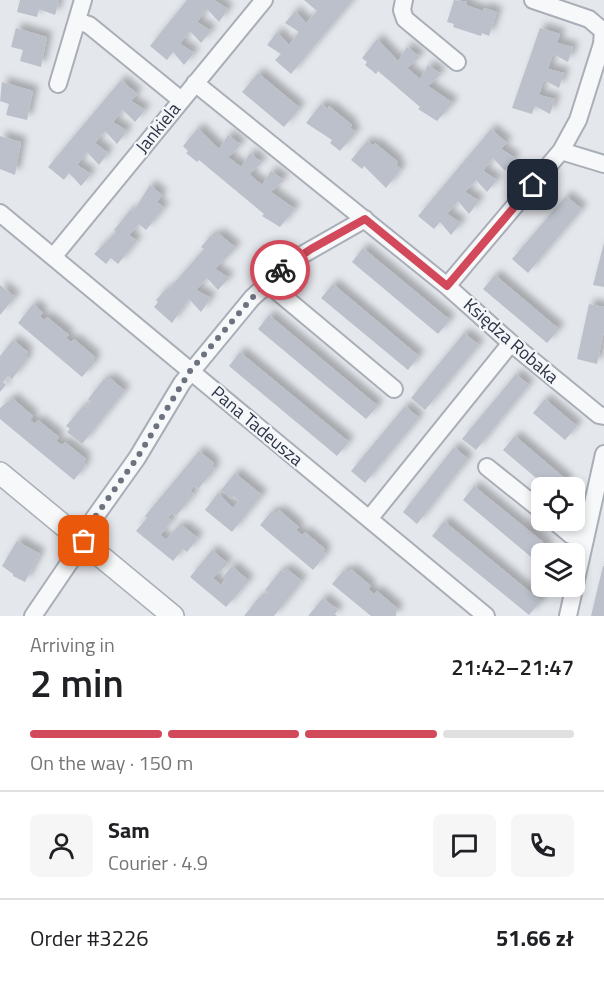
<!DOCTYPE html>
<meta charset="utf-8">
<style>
:root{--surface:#fff;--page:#f6f6f6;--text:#202124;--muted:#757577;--line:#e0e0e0;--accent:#d1495b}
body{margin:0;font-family:"Titillium Web",sans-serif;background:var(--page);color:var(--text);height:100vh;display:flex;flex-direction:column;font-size:22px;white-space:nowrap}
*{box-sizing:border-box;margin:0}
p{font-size:20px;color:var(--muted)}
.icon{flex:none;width:33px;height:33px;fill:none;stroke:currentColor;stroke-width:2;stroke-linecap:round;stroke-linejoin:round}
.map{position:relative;height:616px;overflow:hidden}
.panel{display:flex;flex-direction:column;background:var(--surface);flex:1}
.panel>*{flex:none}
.controls{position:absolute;left:531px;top:477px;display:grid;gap:12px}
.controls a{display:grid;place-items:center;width:54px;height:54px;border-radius:9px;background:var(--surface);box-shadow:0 3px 9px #0003;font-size:30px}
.pin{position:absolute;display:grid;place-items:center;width:51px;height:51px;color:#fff;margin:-26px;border-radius:12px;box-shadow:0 3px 9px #0006}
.courier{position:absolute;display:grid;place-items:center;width:60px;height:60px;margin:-30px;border:4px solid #d1495b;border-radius:50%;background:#fff;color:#222;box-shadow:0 2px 8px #0007}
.head em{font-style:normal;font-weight:600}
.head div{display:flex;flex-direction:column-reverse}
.head{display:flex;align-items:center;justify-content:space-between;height:102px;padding:0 30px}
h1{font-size:39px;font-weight:600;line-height:45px}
.bar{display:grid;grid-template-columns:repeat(4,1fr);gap:9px 6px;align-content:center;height:72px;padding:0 30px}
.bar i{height:8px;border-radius:4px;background:var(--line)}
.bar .on{background:var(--accent)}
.bar p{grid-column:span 4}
.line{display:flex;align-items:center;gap:15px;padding:0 30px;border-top:2px solid var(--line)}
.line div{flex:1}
.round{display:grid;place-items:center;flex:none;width:63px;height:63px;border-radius:9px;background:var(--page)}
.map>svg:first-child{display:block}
</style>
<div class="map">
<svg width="604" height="616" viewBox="0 0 604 616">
<defs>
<filter id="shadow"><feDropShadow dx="5.5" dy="-5.5" stdDeviation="3" flood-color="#0004"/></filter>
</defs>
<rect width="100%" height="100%" fill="#e4e7ec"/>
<path fill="#bbc0ca" filter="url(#shadow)" d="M 20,0 L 56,0 L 59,1 L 55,15 L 39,9 L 37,17 L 17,12 Z
M 187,0 L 214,0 L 228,9 L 219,22 L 207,9 L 197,22 L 211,31 L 201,43 L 190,31 L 180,44 L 194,53 L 184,65 L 173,52 L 167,60 L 150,46 Z
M 304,0 L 353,0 L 291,74 L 275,60 L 281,54 L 267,45 L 277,32 L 289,45 L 299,32 L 285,23 L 295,11 L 306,23 L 317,11 Z
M 454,0 L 467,2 L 466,5 L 483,11 L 484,8 L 497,12 L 489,36 L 482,33 L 481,36 L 453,27 L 454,24 L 447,22 Z
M 16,28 L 47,37 L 41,67 L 20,61 L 23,50 L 11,47 Z
M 540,28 L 560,34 L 557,43 L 573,47 L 568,62 L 553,54 L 548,69 L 564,73 L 559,88 L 544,80 L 539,95 L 555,99 L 550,114 L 535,106 L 532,114 L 512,108 Z
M 377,39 L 398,61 L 407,47 L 420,57 L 407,68 L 420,79 L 428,65 L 441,74 L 428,86 L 453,103 L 437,121 L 418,109 L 420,107 L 378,71 L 376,74 L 365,65 L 367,62 L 362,58 Z
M 258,73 L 300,108 L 284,127 L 242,92 Z
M 121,80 L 137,94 L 131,101 L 145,110 L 135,122 L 123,110 L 113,122 L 127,131 L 117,144 L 105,131 L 95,143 L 108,153 L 99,165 L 87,152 L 77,165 L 91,174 L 81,186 L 69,173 L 64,180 L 48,167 Z
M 2,82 L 33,91 L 27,120 L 6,115 L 9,104 L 0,101 Z
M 321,104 L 328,109 L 329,106 L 352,125 L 350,128 L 356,132 L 340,151 L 330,143 L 332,140 L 306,123 Z
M 198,128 L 219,149 L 228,135 L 241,145 L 228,157 L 241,167 L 250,153 L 262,163 L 249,174 L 262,185 L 271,171 L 284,180 L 271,192 L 295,209 L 280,227 L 262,216 L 264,214 L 199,160 L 197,162 L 186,153 L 188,151 L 183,146 Z
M 491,129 L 507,143 L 501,149 L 515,158 L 505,171 L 493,158 L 483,171 L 497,180 L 487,192 L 476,180 L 465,192 L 479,201 L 469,214 L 458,201 L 447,214 L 461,223 L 451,235 L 440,222 L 434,229 L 418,216 Z
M 0,136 L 21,142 L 15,175 L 0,169 Z
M 367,141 L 373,146 L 375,143 L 398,162 L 396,165 L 401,169 L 386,188 L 364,166 L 362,169 L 351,160 Z
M 150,185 L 162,195 L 157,202 L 164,208 L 146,230 L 139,224 L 129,235 L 137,241 L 118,264 L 111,258 L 106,264 L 94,254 L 116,232 L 114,230 L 130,210 L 133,212 Z
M 566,196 L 582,209 L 528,273 L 512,259 Z
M 218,233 L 236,248 L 215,269 L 229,278 L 218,290 L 207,278 L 196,290 L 211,298 L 201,312 L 189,299 L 172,323 L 154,307 L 158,302 L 156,300 L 166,289 L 168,290 L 204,249 L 201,247 L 211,235 L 214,238 Z
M 604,243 L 604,287 L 593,285 Z
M 363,248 L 450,320 L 438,334 L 352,262 Z
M 495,275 L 559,329 L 547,343 L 483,289 Z
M 333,284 L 419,356 L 408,370 L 321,298 Z
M 0,285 L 15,297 L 0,315 Z
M 33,304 L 43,313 L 40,316 L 44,320 L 47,317 L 69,335 L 66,338 L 71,342 L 74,339 L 95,357 L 93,360 L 95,362 L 82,377 L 18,323 Z
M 589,304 L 604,307 L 604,331 L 597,364 L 577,359 Z
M 269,315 L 378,406 L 366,419 L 258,329 Z
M 464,333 L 479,345 L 425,410 L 411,398 Z
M 13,340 L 28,352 L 25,356 L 28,358 L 12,379 L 8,376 L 3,382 L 6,385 L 0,392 L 0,356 Z
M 240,352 L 349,442 L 337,456 L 229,366 Z
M 516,374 L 529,385 L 476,450 L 462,439 Z
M 110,378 L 125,391 L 82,444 L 67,432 L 70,429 L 66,426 L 83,406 L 86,408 L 91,402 L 88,399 L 104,379 L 107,381 Z
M 12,398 L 33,416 L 30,420 L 35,424 L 38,420 L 59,437 L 56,441 L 62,445 L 65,442 L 86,459 L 83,463 L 86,465 L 74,480 L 0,419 L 0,408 Z
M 545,399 L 577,426 L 565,440 L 533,413 Z
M 405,406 L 419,418 L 365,483 L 351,471 Z
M 515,436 L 568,481 L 563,488 L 548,488 L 503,450 Z
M 454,447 L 468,459 L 417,524 L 403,512 Z
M 199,451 L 214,463 L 212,466 L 215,469 L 198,489 L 194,486 L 190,491 L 194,494 L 176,516 L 172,513 L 168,518 L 172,521 L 160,535 L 166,540 L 178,526 L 181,529 L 183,526 L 198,538 L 187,552 L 183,549 L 173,561 L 136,531 L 147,518 L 145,516 Z
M 235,473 L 262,495 L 232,532 L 205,510 L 218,493 L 233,508 L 239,501 L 234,496 L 232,499 L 221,490 Z
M 474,486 L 549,547 L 537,562 L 463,500 Z
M 279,510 L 299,527 L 296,530 L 302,535 L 305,532 L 325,549 L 323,552 L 326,554 L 313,570 L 260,525 L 272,511 L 276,514 Z
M 444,521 L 541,601 L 529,615 L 432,536 Z
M 17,541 L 40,554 L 25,582 L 13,576 L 13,574 L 2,566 Z
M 212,550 L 228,564 L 213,578 L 221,585 L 225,579 L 223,577 L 232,566 L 249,581 L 226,607 L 190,577 Z
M 604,566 L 604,616 L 591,616 L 603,566 Z
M 287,569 L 302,581 L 274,616 L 244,616 L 260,596 L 263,599 L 268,593 L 265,590 L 281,570 L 284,572 Z
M 351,569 L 371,586 L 368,589 L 374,594 L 377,591 L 397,608 L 396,616 L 371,616 L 332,584 L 344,570 L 348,573 Z
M 323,598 L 338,610 L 335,614 L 337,616 L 308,616 Z"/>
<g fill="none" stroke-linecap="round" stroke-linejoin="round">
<defs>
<path id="minor" d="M 404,0 L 402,10 L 405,19 L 457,62
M 77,21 L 89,25 L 181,100
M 195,83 L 447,286 L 511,343 L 599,415 L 604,416
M 58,84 L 83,0
M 561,151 L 604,164
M 0,213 L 486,616
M 53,257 L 264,0
M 269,280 L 278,292 L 394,389
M 447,286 L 561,151 L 578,120 L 602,44 L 603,31 L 589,19 L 533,0
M 487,467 L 542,511
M 369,519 L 511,343
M 553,520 L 571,535 L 585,540
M 80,538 L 137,458 L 182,383 L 252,298 L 295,259 L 365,219
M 33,616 L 84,541
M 568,616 L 604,454"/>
<path id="tertiary" d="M 0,473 L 173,616"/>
</defs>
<use href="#minor" stroke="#a9aeb7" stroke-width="20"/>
<use href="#tertiary" stroke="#a9aeb7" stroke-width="24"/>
<use href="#minor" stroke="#f7f8fa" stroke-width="16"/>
<use href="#tertiary" stroke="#f7f8fa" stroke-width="21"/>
</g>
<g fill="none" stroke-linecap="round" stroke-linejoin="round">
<path stroke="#6c737f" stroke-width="6" stroke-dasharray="0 10.8" d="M 84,541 L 80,538 L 137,458 L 190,371 L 252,298 L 280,270"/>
<path stroke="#d1495b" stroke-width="8" d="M 280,270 L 311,249 L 365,219 L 447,286 L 533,185"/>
</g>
<g text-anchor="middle" stroke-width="4.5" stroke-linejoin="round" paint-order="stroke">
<g font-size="18" fill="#2b3445" stroke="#f4f6f9">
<text transform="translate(158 128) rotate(-51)" y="6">Jankiela</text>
<text transform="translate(511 341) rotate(41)" y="6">Księdza Robaka</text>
<text transform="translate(257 426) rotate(40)" y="6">Pana Tadeusza</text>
</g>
</g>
</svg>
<div class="controls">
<a><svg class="icon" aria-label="locate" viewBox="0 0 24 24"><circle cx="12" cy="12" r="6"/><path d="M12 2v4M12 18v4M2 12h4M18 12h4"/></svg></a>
<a><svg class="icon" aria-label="layers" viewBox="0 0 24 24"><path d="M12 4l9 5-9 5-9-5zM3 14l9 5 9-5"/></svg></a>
</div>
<div class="pin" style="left:84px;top:541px;background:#ea580c"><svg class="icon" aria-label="bag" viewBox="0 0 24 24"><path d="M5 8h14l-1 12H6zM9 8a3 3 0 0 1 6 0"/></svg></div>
<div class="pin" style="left:533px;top:185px;background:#1f2937"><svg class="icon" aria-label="home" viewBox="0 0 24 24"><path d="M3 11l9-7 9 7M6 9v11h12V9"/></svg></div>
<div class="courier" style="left:280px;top:270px"><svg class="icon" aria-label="bike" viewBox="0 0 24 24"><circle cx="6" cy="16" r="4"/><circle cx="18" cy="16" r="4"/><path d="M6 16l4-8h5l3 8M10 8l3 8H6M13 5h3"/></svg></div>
</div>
<section class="panel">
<div class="head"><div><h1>2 min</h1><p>Arriving in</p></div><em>21:42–21:47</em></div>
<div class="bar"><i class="on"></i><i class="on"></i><i class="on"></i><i></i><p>On the way · 150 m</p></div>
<div class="line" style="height:108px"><a class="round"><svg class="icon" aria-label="person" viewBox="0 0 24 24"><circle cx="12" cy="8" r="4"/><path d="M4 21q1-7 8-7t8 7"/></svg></a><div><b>Sam</b><p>Courier · 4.9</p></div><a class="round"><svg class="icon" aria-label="chat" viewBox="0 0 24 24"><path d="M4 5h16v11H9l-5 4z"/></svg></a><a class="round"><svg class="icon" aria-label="phone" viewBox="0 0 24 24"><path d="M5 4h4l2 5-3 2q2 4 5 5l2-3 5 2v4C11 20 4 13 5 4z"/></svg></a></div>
<div class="line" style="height:78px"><div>Order #3226</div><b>51.66 zł</b></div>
</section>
